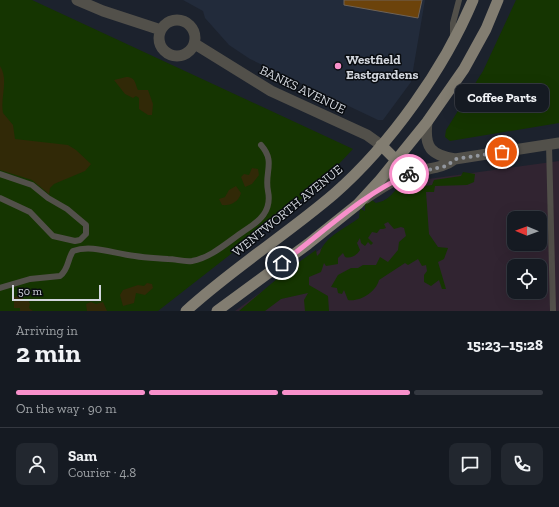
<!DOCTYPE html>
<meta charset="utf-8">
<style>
:root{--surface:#151a22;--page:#22272f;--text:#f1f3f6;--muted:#9da1a5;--line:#343840;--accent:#f890cb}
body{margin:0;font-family:"Zilla Slab",serif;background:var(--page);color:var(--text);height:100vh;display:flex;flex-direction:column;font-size:15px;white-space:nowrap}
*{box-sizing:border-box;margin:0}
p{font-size:13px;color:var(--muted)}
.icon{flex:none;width:22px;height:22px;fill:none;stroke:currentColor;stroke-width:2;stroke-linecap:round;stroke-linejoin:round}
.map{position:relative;height:311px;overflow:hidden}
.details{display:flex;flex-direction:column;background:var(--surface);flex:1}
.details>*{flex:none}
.needle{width:26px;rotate:271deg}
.fabs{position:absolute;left:507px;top:211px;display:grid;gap:8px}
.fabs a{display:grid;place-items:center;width:40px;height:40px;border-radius:8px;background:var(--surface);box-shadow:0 4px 16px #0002,0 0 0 1px var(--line);font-size:20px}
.scale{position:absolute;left:12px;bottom:10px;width:89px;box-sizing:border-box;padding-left:4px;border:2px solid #d2d6dd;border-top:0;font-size:11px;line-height:14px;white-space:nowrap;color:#d2d6dd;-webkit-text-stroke:3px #090c10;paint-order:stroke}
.pin{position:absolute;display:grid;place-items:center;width:34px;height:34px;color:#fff;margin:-17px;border:2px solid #fff;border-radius:50%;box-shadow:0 1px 4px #0007}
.courier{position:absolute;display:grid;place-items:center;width:40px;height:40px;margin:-20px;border:3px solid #f890cb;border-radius:50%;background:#fff;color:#222;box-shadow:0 1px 5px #0007}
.bubble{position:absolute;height:28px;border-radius:8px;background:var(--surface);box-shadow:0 4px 16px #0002,0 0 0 1px var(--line);font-size:13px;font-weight:700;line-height:28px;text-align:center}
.headline em{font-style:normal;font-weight:700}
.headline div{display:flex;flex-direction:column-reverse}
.headline{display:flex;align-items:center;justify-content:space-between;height:68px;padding:0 16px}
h1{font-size:26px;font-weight:700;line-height:30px}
.bar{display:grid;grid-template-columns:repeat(4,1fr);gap:6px 4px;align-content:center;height:48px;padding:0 16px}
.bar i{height:5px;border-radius:3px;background:var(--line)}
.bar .on{background:var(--accent)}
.bar p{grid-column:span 4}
.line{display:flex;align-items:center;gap:10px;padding:0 16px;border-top:1px solid var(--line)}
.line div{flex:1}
.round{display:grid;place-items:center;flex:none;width:42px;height:42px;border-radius:8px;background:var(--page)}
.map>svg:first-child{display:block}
</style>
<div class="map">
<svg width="559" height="311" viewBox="0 0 559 311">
<rect width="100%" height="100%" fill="#1c222d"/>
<path fill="#222b3b" d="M 183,0 L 425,0 L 411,82 L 383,120 L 378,120 L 250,59 L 229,45 L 205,18 L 203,11 Z"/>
<path fill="#312431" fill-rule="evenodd" d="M 559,161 L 559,311 L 235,311 L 414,181 ZM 514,218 L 540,218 L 540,244 L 514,244 ZM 514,266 L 540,266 L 540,292 L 514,292 Z"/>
<path fill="#153501" d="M 0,0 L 32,0 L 353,149 L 318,186 L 158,311 L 0,311 Z
M 516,0 L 559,0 L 559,123 L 450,141 L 445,137 L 446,130 L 483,71 Z
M 463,172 L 475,174 L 474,182 L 467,185 L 435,186 L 434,192 L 426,192 L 429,234 L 438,247 L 448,248 L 444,259 L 438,262 L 446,289 L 442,289 L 439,280 L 431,286 L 424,282 L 424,275 L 427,271 L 426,265 L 422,266 L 418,259 L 408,265 L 405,263 L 379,280 C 376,292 360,302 348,300 L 344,290 L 342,294 L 338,293 L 337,288 L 331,287 L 338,275 L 351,268 L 358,268 L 363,265 L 376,265 L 380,257 L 388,262 L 398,250 L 399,242 L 406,236 L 404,228 L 401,227 L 394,229 L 388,222 L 384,224 L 386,228 L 383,229 L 380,229 L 377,233 L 372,232 L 368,238 L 373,243 L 371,245 L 368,242 L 365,246 L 361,243 L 360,238 L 357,243 L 360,250 C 357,255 351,259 345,257 L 343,253 L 338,258 L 338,264 L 326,266 L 324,263 L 321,272 L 309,277 L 309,285 L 328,296 L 329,311 L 305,311 L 304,300 L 308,293 L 281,299 L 265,311 L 239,311 L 278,278 L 276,275 L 278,271 L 285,272 L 316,250 L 317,256 L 320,253 C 324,237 346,228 359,218 L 360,209 L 365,211 L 365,202 L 369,198 L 376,203 C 392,200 392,190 404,184 C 410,182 417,182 423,181 L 424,186 L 432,185 L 434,180 L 461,176 Z"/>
<path fill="#312907" d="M 0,66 C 9,80 0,97 3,113 L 13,125 L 15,139 L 68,145 L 76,150 L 91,164 L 85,171 L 54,184 L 50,188 L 49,194 L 32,180 L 0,170 Z
M 126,77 C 136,77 135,84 138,90 L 148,90 L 153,104 L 152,115 L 148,115 L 139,109 L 139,98 L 136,96 L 133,98 L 125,94 L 114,80 Z
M 252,168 L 258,169 L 259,175 L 252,184 L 245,187 L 241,177 L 244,174 L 249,175 Z
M 236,186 L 241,193 C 239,202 230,206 222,205 L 219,199 L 225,197 L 229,190 Z
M 147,283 L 152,284 L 153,288 L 145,295 L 136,293 L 134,303 L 123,306 L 120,295 L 123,290 L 138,285 L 144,286 Z
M 18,296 L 25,300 L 28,300 L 30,304 L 29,308 L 33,311 L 20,311 L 20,308 L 14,308 L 14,297 Z
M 91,302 L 96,304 L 103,302 L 107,311 L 87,311 L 86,304 Z"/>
<path fill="#6c430b" stroke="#6e6358" d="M 344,0 L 422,0 L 418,18 L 344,5 Z"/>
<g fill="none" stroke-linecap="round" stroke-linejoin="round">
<path stroke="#52504a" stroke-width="6" d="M 453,37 L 453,23 L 459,0
M 549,144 L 553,311
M 0,174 L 32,185 L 48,198 L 67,209 L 86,225 L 86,234 L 80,240 L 75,241 L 53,236 L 30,212 L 0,198
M 0,288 L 30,279 L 60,276 C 69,269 67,260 73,251 C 92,244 114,254 135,256 C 146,258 157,258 168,259 C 176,259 184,262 192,261 C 211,258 229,241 244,231 C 260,221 272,211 268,191 C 264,172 276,162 261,145"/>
<path stroke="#52504a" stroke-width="11" d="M 77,0 L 103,11 L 161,30
M159 38a18 18 0 1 1 36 0a18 18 0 1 1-36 0Z
M 195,44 L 271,91 L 367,135 L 381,145
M 427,122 C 424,148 431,155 455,159 L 559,143
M 366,198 C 380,189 395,178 412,173 C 427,168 442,169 455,159"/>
<path stroke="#827d71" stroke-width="11" d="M 381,145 L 397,161
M 186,311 C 233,268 286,235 334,194 C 390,145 444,69 473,0
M 217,311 L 308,244 L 358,204 L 380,180 L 427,122 L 464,69 L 486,29 L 498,0"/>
</g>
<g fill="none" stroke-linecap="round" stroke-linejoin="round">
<path stroke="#92979f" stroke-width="4" stroke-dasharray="0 7.2" d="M 409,174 L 446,166 L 456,159 L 502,152"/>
<path stroke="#f890cb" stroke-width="5" d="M 282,263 C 324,232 361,195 409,174"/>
</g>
<circle fill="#f890cb" stroke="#090c10" stroke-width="1.5" cx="338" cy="66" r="4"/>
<g text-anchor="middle" stroke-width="3" stroke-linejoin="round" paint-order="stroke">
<g font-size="13" font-weight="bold" fill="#d2d6dd" stroke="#090c10" text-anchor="start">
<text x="346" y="64">Westfield<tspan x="346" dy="15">Eastgardens</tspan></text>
</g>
<g font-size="13" fill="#d2d6dd" stroke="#090c10">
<text transform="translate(303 89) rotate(26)" y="5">BANKS AVENUE</text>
<text transform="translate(287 210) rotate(-39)" y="5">WENTWORTH AVENUE</text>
</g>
</g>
</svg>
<div class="fabs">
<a><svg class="needle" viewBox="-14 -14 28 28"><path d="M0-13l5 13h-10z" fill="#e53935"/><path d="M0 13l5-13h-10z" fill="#9da1a5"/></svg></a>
<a><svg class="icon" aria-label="locate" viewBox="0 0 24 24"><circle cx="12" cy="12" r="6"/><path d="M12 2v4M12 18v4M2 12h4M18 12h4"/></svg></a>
</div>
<div class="scale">50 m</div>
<div class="pin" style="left:502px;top:152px;background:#ea580c"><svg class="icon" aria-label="bag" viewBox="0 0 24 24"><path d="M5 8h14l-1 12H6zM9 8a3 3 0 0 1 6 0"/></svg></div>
<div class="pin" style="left:282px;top:263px;background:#1f2937"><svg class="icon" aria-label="home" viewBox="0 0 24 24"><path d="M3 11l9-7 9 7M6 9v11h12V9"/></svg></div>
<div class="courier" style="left:409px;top:174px"><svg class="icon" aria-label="bike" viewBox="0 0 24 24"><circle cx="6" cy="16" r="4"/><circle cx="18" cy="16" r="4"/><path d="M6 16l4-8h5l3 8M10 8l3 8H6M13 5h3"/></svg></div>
<div class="bubble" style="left:455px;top:84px;width:94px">Coffee Parts</div>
</div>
<section class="details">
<div class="headline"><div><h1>2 min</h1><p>Arriving in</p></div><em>15:23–15:28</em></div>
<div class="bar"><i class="on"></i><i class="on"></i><i class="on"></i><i></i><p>On the way · 90 m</p></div>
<div class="line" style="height:72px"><a class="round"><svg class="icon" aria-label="person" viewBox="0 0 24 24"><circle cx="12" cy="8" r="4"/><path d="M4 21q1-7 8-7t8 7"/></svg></a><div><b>Sam</b><p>Courier · 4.8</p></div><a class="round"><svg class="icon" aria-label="chat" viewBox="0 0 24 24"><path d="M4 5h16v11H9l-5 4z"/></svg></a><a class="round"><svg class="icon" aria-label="phone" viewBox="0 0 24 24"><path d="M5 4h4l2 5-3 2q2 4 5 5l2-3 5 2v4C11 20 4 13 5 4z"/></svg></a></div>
</section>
